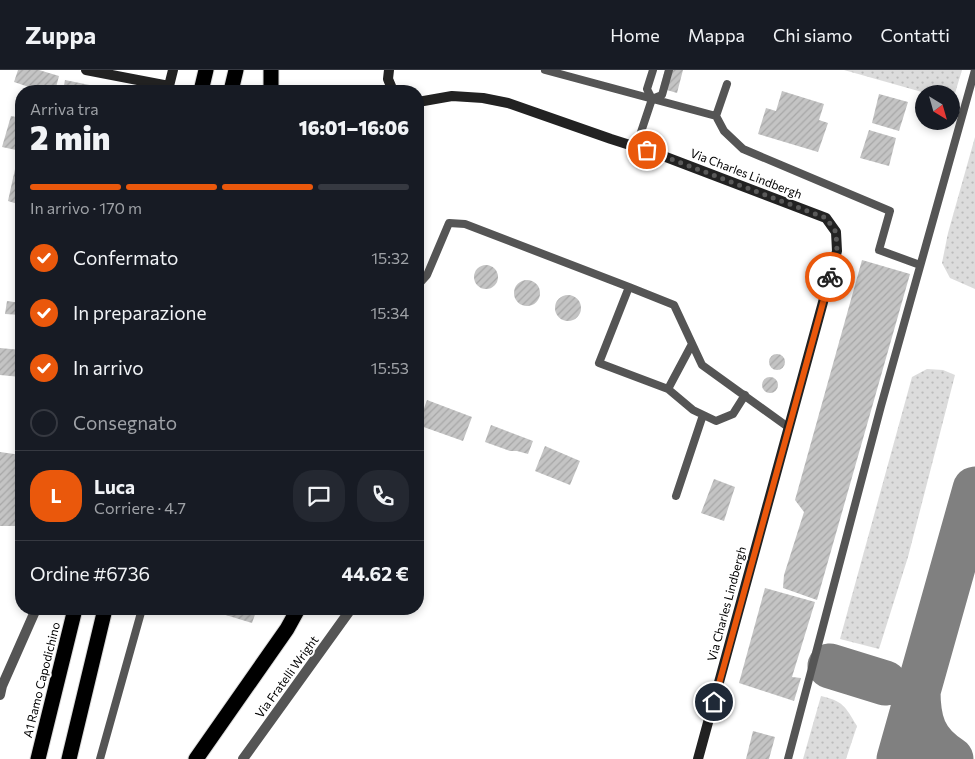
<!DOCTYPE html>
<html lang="it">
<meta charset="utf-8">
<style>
:root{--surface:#171b24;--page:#242831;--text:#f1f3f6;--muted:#9ea1a6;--line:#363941;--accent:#ea580c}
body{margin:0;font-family:Commissioner,sans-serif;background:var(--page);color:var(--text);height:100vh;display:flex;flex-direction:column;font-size:19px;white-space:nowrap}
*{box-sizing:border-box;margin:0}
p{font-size:16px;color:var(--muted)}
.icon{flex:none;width:28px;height:28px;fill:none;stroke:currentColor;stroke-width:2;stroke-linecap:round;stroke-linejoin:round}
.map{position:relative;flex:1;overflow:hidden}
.side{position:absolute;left:15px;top:15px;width:409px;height:530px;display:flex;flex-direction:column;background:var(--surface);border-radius:20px;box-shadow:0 2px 8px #0003}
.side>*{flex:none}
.needle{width:32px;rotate:143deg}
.fabs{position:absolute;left:915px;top:15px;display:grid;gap:10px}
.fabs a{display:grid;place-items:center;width:45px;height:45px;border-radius:50%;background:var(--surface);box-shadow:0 2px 8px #0003;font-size:25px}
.pin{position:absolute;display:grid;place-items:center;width:42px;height:42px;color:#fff;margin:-21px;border:2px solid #fff;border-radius:50%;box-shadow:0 1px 5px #0007}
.courier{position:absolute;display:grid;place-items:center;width:50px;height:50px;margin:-25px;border:4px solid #ea580c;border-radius:50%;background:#fff;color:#222;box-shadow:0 1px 6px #0007}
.summary em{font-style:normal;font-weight:800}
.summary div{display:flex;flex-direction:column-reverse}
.summary{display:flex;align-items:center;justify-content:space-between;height:85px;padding:0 15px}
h1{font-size:32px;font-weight:800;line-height:38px}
.bar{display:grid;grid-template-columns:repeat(4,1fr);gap:8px 5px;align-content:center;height:60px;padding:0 15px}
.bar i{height:6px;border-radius:4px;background:var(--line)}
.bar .selected{background:var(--accent)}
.bar p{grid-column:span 4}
.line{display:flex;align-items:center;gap:12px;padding:0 15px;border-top:1px solid var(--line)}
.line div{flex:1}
.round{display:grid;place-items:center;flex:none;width:52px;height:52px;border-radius:20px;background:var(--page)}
ol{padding:0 15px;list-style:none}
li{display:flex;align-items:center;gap:15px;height:55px}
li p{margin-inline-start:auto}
li .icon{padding:5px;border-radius:50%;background:var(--accent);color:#fff;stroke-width:4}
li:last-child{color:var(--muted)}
li i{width:28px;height:28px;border:2px solid var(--line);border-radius:50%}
header{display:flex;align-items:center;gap:30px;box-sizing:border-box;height:70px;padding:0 25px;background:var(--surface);border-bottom:1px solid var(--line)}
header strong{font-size:24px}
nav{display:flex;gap:28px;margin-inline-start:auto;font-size:18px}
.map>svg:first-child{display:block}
</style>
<header>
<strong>Zuppa</strong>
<nav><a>Home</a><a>Mappa</a><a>Chi siamo</a><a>Contatti</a></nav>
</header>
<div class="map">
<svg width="975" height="689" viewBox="0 0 975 689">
<defs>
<pattern id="grass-dots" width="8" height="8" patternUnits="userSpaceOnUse" patternTransform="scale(1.25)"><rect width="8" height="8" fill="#dcdcdc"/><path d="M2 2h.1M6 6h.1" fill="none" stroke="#bbb" stroke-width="1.8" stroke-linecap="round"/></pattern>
<pattern id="building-hatch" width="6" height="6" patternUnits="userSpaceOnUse" patternTransform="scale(1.25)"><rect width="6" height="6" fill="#c4c4c4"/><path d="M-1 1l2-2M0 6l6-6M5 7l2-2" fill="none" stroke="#a7a7a7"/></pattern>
</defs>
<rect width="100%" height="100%" fill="#fff"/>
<path fill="url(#grass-dots)" d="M 844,0 L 962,0 L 953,30 L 951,30 L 951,24 L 929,24 Z
M 975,67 L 975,219 L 950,208 L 942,193 L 948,163 Z
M 927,299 L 943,300 L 955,305 L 908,487 L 879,579 L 840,569 L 912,307 Z
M 821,626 C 843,631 845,636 857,656 L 846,689 L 803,689 Z"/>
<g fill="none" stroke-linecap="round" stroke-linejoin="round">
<path stroke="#808080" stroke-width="45" d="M 830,596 L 885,613
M 918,620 C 918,652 924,672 951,689
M 899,689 L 975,419"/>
</g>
<path fill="url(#building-hatch)" d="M 18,0 L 39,0 L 59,6 L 55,21 L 41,21 L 14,12 Z
M 665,0 L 683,0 L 677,23 L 660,18 Z
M 65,10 L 114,20 L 114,21 L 63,21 Z
M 782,21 L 824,34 L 819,50 L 828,53 L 818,82 L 758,64 L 766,38 L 776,41 Z
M 879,24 L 908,32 L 899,61 L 872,53 Z
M 11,46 L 21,48 L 21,81 L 2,77 Z
M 869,60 L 896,68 L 889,96 L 860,88 Z
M 17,90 L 21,91 L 21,135 L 8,131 Z
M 862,190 L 910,204 L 817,530 L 783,518 L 784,505 L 804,442 L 795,430 Z
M474 207a12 12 0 1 1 24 0a12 12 0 1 1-24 0Z
M514 223a13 13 0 1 1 26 0a13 13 0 1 1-26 0Z
M555 238a13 13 0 1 1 26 0a13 13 0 1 1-26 0Z
M 7,231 L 21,233 L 21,245 L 5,244 Z
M 0,278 L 21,280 L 21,307 L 0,305 Z
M769 292a8 8 0 1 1 16 0a8 8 0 1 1-16 0Z
M762 315a8 8 0 1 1 16 0a8 8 0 1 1-16 0Z
M 427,330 L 472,347 L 463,371 L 418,355 Z
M 491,355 L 533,371 L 528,384 L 517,381 L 510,381 L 485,372 Z
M 545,376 L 580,391 L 570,415 L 535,401 Z
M 0,382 L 21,385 L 21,406 L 16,456 L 0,456 Z
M 714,409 L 735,417 L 724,451 L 701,443 Z
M 765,518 L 815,532 L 792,607 L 801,608 L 794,631 L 739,613 Z
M 206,539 L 257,539 L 252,553 Z
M 753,661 L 775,667 L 769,689 L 746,689 Z"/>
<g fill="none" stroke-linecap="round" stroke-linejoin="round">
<defs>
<path id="highway" d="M 271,0 L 271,21
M 201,21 L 206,0
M 231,21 L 236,0
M 38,689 L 75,539
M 69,689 L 105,539
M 196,689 L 287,559 L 298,539"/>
</defs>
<use href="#highway" stroke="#dbdbdb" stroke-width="17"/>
<path stroke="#555" stroke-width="8" d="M 545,0 L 716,46 L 727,14
M 652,29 L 662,25 L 669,0
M 716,46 L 724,61 L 743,79 L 890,141 L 879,180 L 920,195
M 636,77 L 652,29 L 647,19 L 653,0
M 418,215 L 427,205 L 449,153 L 465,154 L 629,217
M 668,319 L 692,274
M 745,325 L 733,344 L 716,351 L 693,340 L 668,319 L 599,293 L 629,217 L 674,235 L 702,295 L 788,357
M 676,426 L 703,345
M 100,689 L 142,539
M 788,689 L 881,336 L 975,0"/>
<path stroke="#555" stroke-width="10" d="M 0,625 L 2,616 L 36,539
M 243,689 L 351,539"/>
<path stroke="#222" stroke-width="10" d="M 86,0 L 169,16 L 173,0
M 389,0 L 388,9 L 393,21
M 418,32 L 452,26 L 483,28 L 508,33 L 611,69 L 658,84 L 826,148 L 836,162 L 837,181 L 698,689"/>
<use href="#highway" stroke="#000" stroke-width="15"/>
</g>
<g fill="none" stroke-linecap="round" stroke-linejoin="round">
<path stroke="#595959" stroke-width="5" stroke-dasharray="0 9" d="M 647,80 L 826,148 L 836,162 L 837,181 L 830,207"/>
<path stroke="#ea580c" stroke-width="6" d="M 714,632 L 830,207"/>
</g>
<g text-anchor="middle" stroke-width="4" stroke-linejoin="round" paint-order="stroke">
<g font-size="12" fill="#000" stroke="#fff">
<text transform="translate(746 104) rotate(21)" y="4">Via Charles Lindbergh</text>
<text transform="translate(727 534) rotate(-75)" y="4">Via Charles Lindbergh</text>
<text transform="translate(287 607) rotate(-54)" y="4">Via Fratelli Wright</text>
<text transform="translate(42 610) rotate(-76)" y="4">A1 Ramo Capodichino</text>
</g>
</g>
</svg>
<div class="fabs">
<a><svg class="needle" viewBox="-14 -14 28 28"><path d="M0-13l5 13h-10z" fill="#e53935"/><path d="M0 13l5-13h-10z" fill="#9ea1a6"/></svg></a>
</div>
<div class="pin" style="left:647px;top:80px;background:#ea580c"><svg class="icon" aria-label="bag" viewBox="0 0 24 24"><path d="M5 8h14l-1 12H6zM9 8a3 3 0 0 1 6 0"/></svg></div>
<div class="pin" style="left:714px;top:632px;background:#1f2937"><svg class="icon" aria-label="home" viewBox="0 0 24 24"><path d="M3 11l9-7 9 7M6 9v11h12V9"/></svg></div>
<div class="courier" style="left:830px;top:207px"><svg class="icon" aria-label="bike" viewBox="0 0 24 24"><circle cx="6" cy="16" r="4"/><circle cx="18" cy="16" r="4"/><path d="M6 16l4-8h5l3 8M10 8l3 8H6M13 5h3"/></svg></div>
<section class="side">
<div class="summary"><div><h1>2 min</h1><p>Arriva tra</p></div><em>16:01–16:06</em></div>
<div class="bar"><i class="selected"></i><i class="selected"></i><i class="selected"></i><i></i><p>In arrivo · 170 m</p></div>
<ol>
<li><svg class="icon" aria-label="check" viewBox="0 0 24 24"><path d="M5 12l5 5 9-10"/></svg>Confermato<p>15:32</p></li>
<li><svg class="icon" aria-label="check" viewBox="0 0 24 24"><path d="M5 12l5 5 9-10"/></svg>In preparazione<p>15:34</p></li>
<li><svg class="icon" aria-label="check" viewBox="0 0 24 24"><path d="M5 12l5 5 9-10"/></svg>In arrivo<p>15:53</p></li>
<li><i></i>Consegnato</li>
</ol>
<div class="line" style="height:90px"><b class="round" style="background:var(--accent);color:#fff">L</b><div><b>Luca</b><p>Corriere · 4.7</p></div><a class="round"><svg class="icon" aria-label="chat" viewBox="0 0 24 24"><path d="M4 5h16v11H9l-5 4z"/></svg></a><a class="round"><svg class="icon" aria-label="phone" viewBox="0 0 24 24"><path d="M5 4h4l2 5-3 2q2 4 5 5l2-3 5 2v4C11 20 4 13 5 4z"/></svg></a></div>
<div class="line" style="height:65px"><div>Ordine #6736</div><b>44.62 €</b></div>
</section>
</div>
